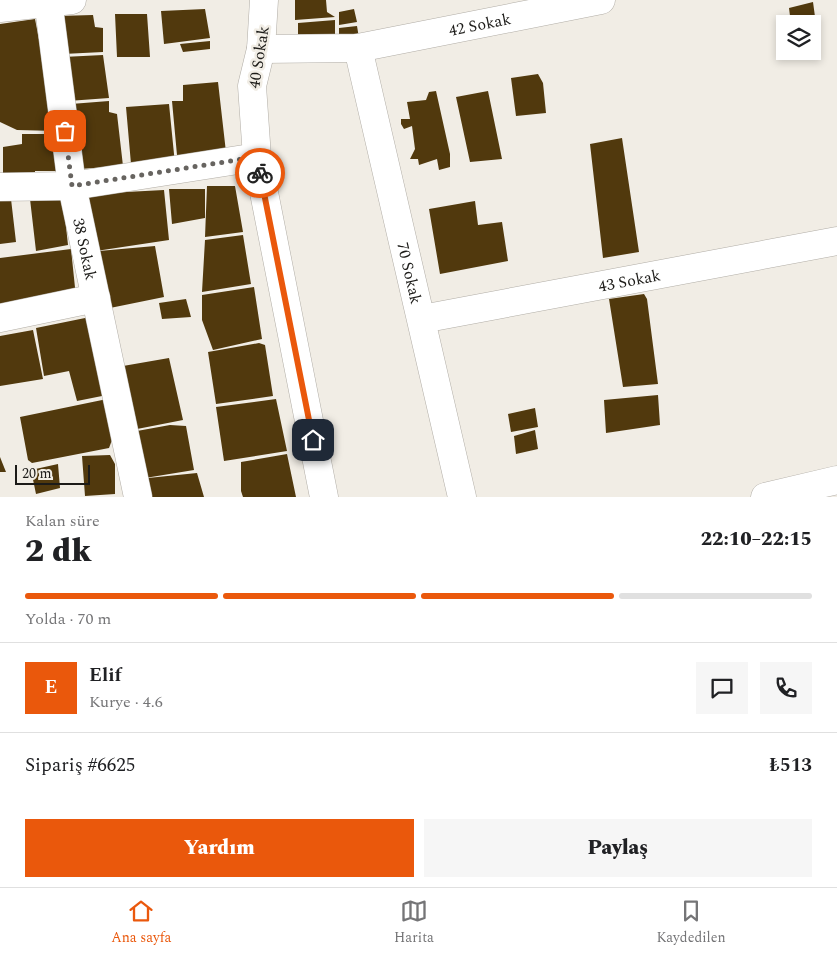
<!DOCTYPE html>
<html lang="tr">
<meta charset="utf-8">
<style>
:root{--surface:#fff;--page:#f6f6f6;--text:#202124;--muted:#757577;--line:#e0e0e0;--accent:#ea580c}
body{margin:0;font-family:Spectral,serif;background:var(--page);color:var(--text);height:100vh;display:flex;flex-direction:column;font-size:19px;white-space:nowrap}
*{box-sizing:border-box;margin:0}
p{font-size:16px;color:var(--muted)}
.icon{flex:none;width:28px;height:28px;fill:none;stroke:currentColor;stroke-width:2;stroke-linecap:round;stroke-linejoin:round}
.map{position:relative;height:497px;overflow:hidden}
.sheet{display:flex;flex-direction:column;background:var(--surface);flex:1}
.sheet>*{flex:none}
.fabs{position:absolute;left:776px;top:15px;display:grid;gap:10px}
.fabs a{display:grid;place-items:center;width:45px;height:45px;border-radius:0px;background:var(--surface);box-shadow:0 2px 8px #0003;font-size:25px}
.scale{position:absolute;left:15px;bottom:12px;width:75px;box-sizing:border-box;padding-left:5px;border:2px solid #1c1b18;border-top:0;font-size:14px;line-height:18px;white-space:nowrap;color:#1c1b18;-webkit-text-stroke:4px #f1ede5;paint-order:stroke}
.pin{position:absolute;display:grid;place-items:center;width:42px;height:42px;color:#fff;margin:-21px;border-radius:10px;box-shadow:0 2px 8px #0006}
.courier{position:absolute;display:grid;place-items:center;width:50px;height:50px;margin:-25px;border:4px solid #ea580c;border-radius:50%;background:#fff;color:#222;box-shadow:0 1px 6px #0007}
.headline em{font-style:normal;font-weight:800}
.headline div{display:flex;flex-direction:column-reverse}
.headline{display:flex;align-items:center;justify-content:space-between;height:85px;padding:0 25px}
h1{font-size:32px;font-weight:800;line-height:38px}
.bar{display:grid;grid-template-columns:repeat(4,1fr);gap:8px 5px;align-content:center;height:60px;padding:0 25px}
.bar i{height:6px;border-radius:4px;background:var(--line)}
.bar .on{background:var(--accent)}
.bar p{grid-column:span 4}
.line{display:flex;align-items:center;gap:12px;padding:0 25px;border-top:1px solid var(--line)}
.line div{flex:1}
.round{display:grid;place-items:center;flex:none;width:52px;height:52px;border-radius:0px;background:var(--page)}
.primary-button{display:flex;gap:10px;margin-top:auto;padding:10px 25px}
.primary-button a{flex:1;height:58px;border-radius:0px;background:var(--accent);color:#fff;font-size:20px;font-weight:800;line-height:58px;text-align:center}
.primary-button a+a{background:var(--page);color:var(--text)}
.dock{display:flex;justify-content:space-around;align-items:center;height:70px;border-top:1px solid var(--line);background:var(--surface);font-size:14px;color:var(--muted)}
.dock a{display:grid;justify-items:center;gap:2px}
.dock .on{color:var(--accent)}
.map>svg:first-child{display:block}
</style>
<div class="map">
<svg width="837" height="497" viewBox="0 0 837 497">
<rect width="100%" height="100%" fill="#f1ede5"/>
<path fill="#51390d" d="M 295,0 L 326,0 L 327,12 L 335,17 L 295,20 Z
M 813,2 L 816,24 L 791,24 L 789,8 Z
M 205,9 L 210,38 L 164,44 L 161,11 Z
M 354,9 L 357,22 L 339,25 L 339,12 Z
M 115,14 L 147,14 L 150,57 L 117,57 Z
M 93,15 L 95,27 L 103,28 L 103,52 L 63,54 L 58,16 Z
M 35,19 L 57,131 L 17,130 L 0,122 L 0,24 Z
M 335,20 L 335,47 L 298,41 L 298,23 Z
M 357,26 L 360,44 L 339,47 L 339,28 Z
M 210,41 L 210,49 L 183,52 L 180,44 Z
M 103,55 L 109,98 L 68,101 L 63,57 Z
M 538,74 L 543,83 L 546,113 L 516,116 L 511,78 Z
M 218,82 L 227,161 L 178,166 L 172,101 L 183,101 L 183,85 Z
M 436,91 L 450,154 L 450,167 L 439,170 L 437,159 L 419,165 L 418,159 L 410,159 L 415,149 L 412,126 L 404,129 L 401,124 L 401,119 L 410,119 L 407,102 L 426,100 L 429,92 Z
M 488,91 L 502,159 L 470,162 L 456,97 Z
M 109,101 L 109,112 L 117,114 L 123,166 L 79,169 L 71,104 Z
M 169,104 L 175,164 L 131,164 L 126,107 Z
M 22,134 L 55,134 L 57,171 L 35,171 L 35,177 L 3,174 L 3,147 L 22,144 Z
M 622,138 L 639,252 L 603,258 L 590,144 Z
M 207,186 L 235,186 L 243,232 L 205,237 Z
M 169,189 L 205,189 L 205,218 L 172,224 Z
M 164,190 L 169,240 L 96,251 L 88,194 Z
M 0,199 L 11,199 L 16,242 L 0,244 Z
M 30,199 L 63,199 L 68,245 L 36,251 Z
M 475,201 L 478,225 L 502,222 L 508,261 L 440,274 L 429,209 Z
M 243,235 L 251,284 L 202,292 L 205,240 Z
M 155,246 L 164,297 L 110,308 L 99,251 Z
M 71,249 L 76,297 L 0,311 L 0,258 Z
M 254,287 L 262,339 L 213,350 L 202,320 L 202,295 Z
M 644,294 L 647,299 L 658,384 L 623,387 L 609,299 Z
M 186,299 L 191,317 L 162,319 L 159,303 Z
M 90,317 L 107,395 L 77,401 L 69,371 L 44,376 L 36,328 Z
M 33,330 L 43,379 L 0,386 L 0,336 Z
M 259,343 L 265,345 L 273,396 L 216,404 L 208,352 Z
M 169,358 L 183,420 L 137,429 L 123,366 Z
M 658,395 L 660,425 L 606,433 L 604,400 Z
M 107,399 L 112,440 L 109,448 L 32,463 L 28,460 L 20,417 Z
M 276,399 L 287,451 L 224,461 L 216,407 Z
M 535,408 L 538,427 L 511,432 L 508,414 Z
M 170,425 L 186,426 L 194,470 L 145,478 L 137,431 Z
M 535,430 L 538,449 L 516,454 L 514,436 Z
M 287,454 L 296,497 L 243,497 L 241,491 L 241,462 Z
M 110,455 L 115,464 L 115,494 L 85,496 L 82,456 Z
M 0,457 L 6,472 L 0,472 Z
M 58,464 L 60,488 L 36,494 L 31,470 Z
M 197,473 L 204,497 L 149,497 L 148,478 Z"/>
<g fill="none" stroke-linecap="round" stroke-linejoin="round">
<defs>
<g id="street">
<path id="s1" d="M 48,0 L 72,186 L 138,497"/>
<path d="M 264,0 L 261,49 L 252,86 L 257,157 L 324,497"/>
<path d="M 0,8 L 72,0"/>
<path id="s2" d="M 358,48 L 462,497"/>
<path id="s3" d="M 261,49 L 358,48 L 601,0"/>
<path d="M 0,187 L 72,186 L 257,157"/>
<path d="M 0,318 L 96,298"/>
<path id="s4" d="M 422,319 L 837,241"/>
</g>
<path id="secondary" d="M 765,497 L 837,480"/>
</defs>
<use href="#street" stroke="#b1ada6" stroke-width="29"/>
<use href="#secondary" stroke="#b1ada6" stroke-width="29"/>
<use href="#street" stroke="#fff" stroke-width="28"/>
<use href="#secondary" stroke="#fff" stroke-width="28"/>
</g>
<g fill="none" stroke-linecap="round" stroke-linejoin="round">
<path stroke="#676460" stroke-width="5" stroke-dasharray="0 9" d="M 65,131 L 72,186 L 256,157 L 260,173"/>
<path stroke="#ea580c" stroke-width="6" d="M 260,173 L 313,440"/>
</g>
<g text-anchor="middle" stroke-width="5" stroke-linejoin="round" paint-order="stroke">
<g font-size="16" fill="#1c1b18" stroke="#f1ede5">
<text dy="6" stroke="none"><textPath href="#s3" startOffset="221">42 Sokak</textPath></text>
<text transform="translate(258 57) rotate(-81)" y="6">40 Sokak</text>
<text dy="6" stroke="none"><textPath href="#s1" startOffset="252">38 Sokak</textPath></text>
<text dy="6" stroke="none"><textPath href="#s2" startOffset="231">70 Sokak</textPath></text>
<text dy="6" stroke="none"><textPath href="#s4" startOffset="211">43 Sokak</textPath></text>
</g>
</g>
</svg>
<div class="fabs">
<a><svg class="icon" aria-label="layers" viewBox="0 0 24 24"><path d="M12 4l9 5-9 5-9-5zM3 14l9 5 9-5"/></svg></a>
</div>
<div class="scale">20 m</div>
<div class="pin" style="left:65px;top:131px;background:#ea580c"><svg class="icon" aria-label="bag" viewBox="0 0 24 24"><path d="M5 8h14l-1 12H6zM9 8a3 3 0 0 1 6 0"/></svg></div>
<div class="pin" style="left:313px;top:440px;background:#1f2937"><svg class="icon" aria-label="home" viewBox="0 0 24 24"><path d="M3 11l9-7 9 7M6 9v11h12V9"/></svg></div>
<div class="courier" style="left:260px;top:173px"><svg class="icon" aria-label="bike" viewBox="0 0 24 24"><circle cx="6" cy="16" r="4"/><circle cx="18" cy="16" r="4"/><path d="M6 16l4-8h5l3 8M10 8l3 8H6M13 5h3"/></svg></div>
</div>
<section class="sheet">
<div class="headline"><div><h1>2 dk</h1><p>Kalan süre</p></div><em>22:10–22:15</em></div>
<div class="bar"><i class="on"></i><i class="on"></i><i class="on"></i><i></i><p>Yolda · 70 m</p></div>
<div class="line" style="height:90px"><b class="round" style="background:var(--accent);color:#fff">E</b><div><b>Elif</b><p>Kurye · 4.6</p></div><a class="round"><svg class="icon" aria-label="chat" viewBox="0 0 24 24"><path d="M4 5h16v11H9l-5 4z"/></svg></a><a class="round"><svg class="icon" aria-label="phone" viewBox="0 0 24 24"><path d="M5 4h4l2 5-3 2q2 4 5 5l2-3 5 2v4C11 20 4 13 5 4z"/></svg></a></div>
<div class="line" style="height:65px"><div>Sipariş #6625</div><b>₺513</b></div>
<div class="primary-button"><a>Yardım</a><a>Paylaş</a></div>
</section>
<nav class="dock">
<a class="on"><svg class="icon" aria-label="home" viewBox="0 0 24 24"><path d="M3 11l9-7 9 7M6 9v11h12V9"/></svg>Ana sayfa</a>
<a><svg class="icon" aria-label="map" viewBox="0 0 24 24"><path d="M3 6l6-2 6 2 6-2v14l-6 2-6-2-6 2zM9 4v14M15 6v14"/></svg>Harita</a>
<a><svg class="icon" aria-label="saved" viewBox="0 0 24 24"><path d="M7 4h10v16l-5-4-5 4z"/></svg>Kaydedilen</a>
</nav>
